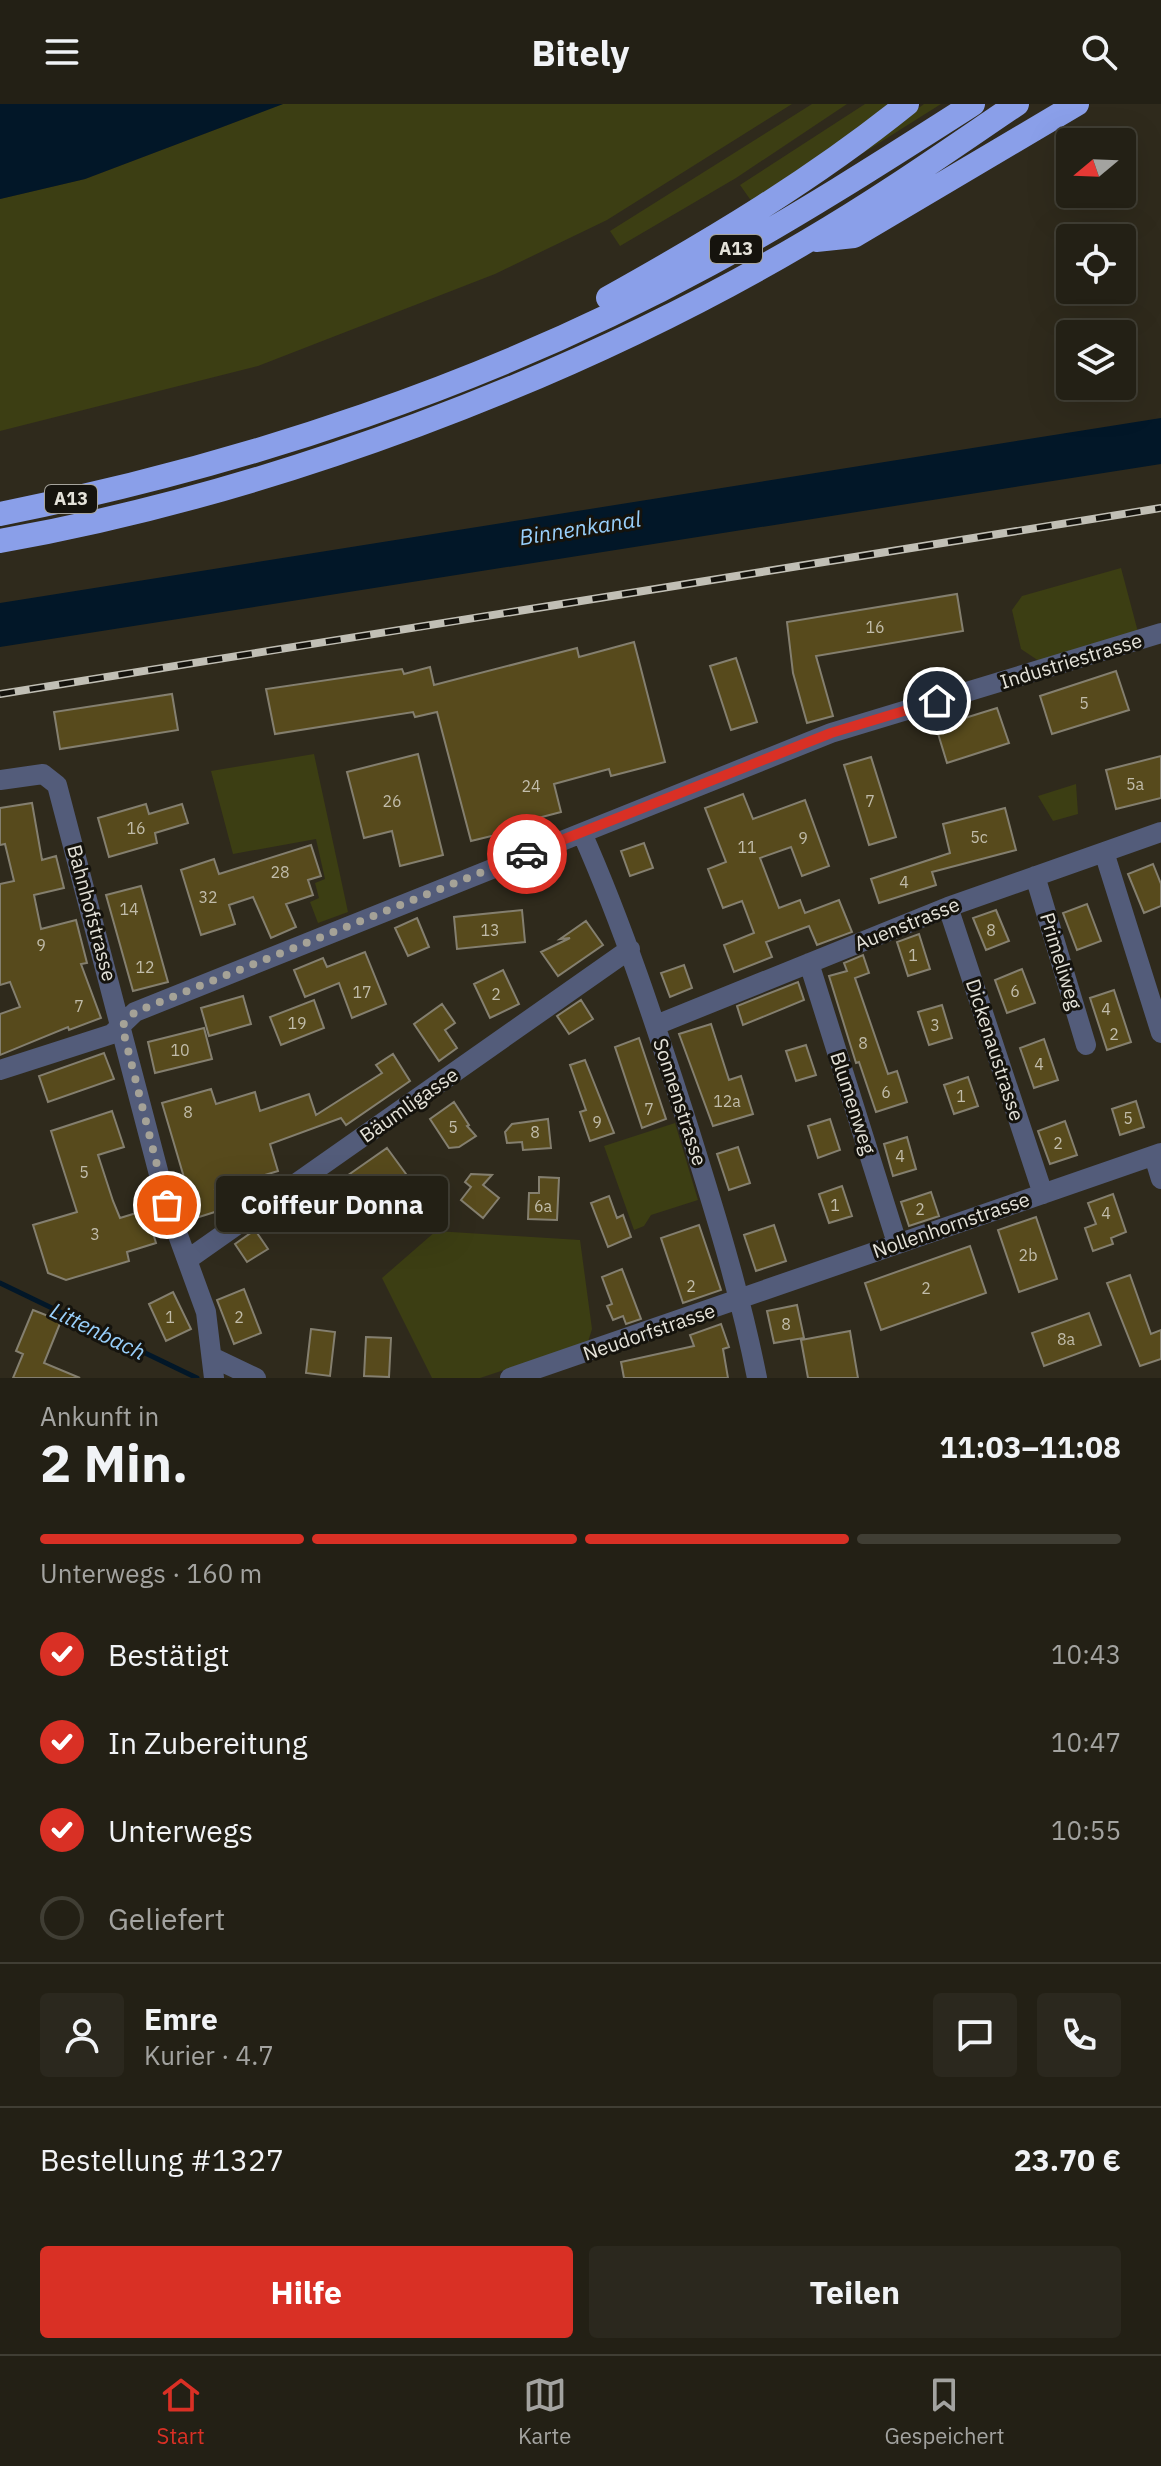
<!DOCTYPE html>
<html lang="de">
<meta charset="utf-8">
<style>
:root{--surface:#232015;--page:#2b281e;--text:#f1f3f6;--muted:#a3a3a0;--line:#403e34;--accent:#d93025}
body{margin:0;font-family:"IBM Plex Sans",sans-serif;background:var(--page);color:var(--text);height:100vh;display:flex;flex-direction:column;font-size:30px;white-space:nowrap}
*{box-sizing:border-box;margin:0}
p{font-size:26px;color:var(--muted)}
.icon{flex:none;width:44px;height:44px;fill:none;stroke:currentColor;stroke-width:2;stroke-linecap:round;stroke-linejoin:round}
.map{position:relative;height:1274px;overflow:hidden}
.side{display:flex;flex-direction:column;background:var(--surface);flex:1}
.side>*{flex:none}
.needle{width:52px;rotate:251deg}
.controls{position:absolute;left:1056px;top:24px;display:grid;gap:16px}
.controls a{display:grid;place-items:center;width:80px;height:80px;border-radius:8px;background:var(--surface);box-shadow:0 8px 32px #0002,0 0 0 2px var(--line);font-size:40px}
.pin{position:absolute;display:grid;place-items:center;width:68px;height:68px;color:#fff;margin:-34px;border:4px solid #fff;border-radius:50%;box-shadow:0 2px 8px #0007}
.courier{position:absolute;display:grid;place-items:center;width:80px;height:80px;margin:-40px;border:6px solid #d93025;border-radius:50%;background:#fff;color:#222;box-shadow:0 2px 10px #0007}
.bubble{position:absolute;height:56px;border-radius:8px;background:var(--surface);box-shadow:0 8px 32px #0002,0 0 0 2px var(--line);font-size:26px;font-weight:700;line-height:56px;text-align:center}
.headline em{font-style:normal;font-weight:700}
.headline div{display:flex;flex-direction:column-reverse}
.headline{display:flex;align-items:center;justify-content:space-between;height:136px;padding:0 40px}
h1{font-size:52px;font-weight:700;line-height:60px}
.bar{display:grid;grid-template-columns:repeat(4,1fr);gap:12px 8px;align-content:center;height:96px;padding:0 40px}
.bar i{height:10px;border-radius:6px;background:var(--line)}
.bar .active{background:var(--accent)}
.bar p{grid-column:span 4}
.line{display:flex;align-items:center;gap:20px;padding:0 40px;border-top:2px solid var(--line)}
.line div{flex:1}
.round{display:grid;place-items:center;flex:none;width:84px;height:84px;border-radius:8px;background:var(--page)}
ol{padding:0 40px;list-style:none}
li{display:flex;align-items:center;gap:24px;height:88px}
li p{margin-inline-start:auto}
li .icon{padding:8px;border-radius:50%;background:var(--accent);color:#fff;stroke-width:4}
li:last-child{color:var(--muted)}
li i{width:44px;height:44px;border:4px solid var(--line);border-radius:50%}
.cta{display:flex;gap:16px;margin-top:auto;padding:16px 40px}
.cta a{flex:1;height:92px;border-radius:8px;background:var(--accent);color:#fff;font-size:32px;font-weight:700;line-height:92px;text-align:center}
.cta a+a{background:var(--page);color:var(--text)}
header{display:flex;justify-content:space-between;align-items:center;height:104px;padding:0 40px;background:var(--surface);font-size:36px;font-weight:700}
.menu{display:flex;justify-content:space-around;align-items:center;height:112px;border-top:2px solid var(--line);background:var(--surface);font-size:22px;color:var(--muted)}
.menu a{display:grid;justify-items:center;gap:4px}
.menu .active{color:var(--accent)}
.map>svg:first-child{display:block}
</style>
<header><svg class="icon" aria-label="menu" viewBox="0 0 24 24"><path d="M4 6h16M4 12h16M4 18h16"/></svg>Bitely<svg class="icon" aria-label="search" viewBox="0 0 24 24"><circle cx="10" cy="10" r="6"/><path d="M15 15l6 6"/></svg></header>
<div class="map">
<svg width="1161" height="1274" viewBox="0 0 1161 1274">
<rect width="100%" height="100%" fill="#2f2a1c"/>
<path fill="#3c3e13" d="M 283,0 L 792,0 L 607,116 L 495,170 L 258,262 L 0,327 L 0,95 L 85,75 Z
M 812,0 L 847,0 L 736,74 L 620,142 L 610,127 Z
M 865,0 L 892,0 L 752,98 L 740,81 Z
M 924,0 L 941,0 L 841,63 L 841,61 Z
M 1121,464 L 1138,528 L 1039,557 L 1021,545 L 1012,506 L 1022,492 Z
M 314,650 L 348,808 L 318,819 L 310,798 L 319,794 L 315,779 L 325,775 L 316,735 L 233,750 L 211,667 Z
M 1076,680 L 1078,710 L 1053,717 L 1038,692 Z
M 675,1019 L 698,1096 L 651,1111 L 644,1122 L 634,1126 L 604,1042 Z
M 436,1127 L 580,1136 L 592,1225 L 588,1238 L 480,1274 L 432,1274 L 382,1174 Z"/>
<path fill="#021728" d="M 0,0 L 283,0 L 85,75 L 0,95 Z
M 1161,314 L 1161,360 L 0,543 L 0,499 Z"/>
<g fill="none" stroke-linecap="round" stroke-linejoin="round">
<path stroke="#021728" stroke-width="5" d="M 0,1179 L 197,1274"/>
</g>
<path fill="#574a1c" stroke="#847f6f" stroke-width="2" d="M 957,490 L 963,527 L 816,552 L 833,612 L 807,619 L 793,569 L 787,518 Z
M 634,538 L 665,658 L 611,672 L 609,665 L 554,680 L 561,708 L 519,719 L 520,725 L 471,737 L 437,608 L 415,613 L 413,608 L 275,630 L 266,585 L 402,565 L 404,570 L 430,563 L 434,581 L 577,544 L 579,553 Z
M 736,554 L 757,618 L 731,626 L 710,562 Z
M 1116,567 L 1129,606 L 1052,630 L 1040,592 Z
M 172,590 L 178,626 L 60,645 L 54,608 Z
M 997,604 L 1009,639 L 947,659 L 936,623 Z
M 418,650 L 443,751 L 400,762 L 392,727 L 364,734 L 347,668 Z
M 1161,652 L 1161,694 L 1116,705 L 1106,666 Z
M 871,653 L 896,733 L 869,741 L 844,661 Z
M 743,690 L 753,715 L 805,696 L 829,762 L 802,772 L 791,743 L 760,754 L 779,804 L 800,796 L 805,809 L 839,796 L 852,828 L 817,841 L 809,822 L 766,838 L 772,853 L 734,868 L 724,841 L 754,829 L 742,797 L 723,804 L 708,765 L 726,758 L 705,704 Z
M 32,699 L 42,756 L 56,752 L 64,784 L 34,791 L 41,825 L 76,816 L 87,859 L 81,860 L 101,914 L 69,926 L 68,923 L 0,951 L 0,910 L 20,903 L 10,878 L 0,881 L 0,780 L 14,777 L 5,740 L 0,741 L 0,704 Z
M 146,700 L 149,710 L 182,700 L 188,719 L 155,729 L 157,739 L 109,753 L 98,714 Z
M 1005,704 L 1016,746 L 932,768 L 936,781 L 879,799 L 871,775 L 950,749 L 943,720 Z
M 644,739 L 653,764 L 630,772 L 621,747 Z
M 311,741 L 321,772 L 308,776 L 313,791 L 286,800 L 296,823 L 271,834 L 253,793 L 229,801 L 235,820 L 201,831 L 181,766 L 214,755 L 219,770 Z
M 1153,760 L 1161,780 L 1161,802 L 1144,809 L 1128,770 Z
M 141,782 L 168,878 L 133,887 L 106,791 Z
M 1087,800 L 1101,837 L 1077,846 L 1063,809 Z
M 522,806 L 525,838 L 457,845 L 454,813 Z
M 996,806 L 1009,837 L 986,846 L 973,814 Z
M 417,814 L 429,843 L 408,852 L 395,824 Z
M 586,817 L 603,841 L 558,872 L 541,848 L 570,834 L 560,835 Z
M 919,830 L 930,865 L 908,872 L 897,838 Z
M 365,848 L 386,900 L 352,914 L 339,879 L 305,893 L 294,866 L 323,854 L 327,863 Z
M 863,851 L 869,869 L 855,874 L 888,970 L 897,967 L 907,998 L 876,1008 L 859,958 L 856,959 L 829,872 L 847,867 L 844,859 Z
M 684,861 L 692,884 L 670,893 L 661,869 Z
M 1022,865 L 1035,899 L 1007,909 L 995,876 Z
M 503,866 L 519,900 L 490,914 L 474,880 Z
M 798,878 L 804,896 L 743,921 L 737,902 Z
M 1114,886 L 1131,938 L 1107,946 L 1090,894 Z
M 243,892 L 251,920 L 209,932 L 201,904 Z
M 314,896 L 324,924 L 281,941 L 270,913 Z
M 581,896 L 593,915 L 569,930 L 557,912 Z
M 442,900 L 455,919 L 445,926 L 457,944 L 439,957 L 414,920 Z
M 942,901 L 952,934 L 929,941 L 918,908 Z
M 711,920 L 729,976 L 741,972 L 753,1010 L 713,1022 L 679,930 Z
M 204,924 L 212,955 L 155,969 L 148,938 Z
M 639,934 L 666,1015 L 642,1024 L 615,943 Z
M 1044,935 L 1058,976 L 1034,984 L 1020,944 Z
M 806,941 L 816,971 L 796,977 L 786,947 Z
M 104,949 L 114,975 L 48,998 L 39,972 Z
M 393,950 L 410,977 L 346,1021 L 341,1014 L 270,1040 L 278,1067 L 215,1086 L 221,1106 L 196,1114 L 162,999 L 211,985 L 216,1000 L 255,988 L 260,1007 L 309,990 L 316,1011 L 382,969 L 376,961 Z
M 585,956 L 614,1029 L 590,1037 L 580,1008 L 586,1006 L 570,961 Z
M 968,973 L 978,1002 L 954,1010 L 944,981 Z
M 1136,997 L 1144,1023 L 1120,1031 L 1112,1005 Z
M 454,998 L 469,1021 L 467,1022 L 476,1032 L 459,1043 L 449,1044 L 430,1015 Z
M 112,1007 L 124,1043 L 98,1051 L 113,1097 L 120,1114 L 146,1106 L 156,1139 L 127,1148 L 129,1157 L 66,1176 L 48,1169 L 33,1121 L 77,1108 L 51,1027 Z
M 548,1015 L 551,1044 L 523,1046 L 522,1038 L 507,1039 L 505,1028 L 512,1020 Z
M 830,1015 L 840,1046 L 818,1054 L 808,1022 Z
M 1065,1017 L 1077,1051 L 1050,1060 L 1038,1027 Z
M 907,1033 L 916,1065 L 893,1072 L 884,1040 Z
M 738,1043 L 750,1079 L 729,1086 L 717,1050 Z
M 387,1044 L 406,1070 L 383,1086 L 402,1113 L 381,1128 L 344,1074 Z
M 471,1070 L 492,1071 L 483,1081 L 499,1094 L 483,1114 L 461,1096 L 471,1083 L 465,1078 Z
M 539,1073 L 559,1074 L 557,1116 L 528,1115 L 529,1089 L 539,1089 Z
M 842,1082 L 852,1112 L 829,1119 L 819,1090 Z
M 931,1088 L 939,1112 L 909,1122 L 901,1098 Z
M 1113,1090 L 1126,1128 L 1111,1134 L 1113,1140 L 1093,1147 L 1085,1124 L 1096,1120 L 1088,1099 Z
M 609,1092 L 617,1114 L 623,1111 L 631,1133 L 608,1143 L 591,1099 Z
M 1036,1113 L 1057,1175 L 1019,1188 L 998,1126 Z
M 699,1121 L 721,1186 L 683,1199 L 661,1134 Z
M 774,1121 L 786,1157 L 756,1167 L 744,1131 Z
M 255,1126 L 268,1145 L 247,1158 L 235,1140 Z
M 970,1142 L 986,1189 L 881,1226 L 865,1179 Z
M 622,1165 L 641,1215 L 626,1220 L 623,1212 L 613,1216 L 607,1202 L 612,1200 L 602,1173 Z
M 1130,1171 L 1151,1230 L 1161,1226 L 1161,1255 L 1140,1262 L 1107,1179 Z
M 244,1185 L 261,1229 L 234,1240 L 217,1196 Z
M 173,1188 L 191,1225 L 166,1237 L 149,1200 Z
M 797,1201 L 804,1234 L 774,1239 L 767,1207 Z
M 33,1206 L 61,1217 L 44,1259 L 80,1274 L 13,1274 L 23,1250 L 16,1247 Z
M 1089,1209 L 1101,1241 L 1044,1262 L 1032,1229 Z
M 721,1220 L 729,1243 L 723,1245 L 728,1274 L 624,1274 L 621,1258 L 694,1242 L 690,1231 Z
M 311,1225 L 335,1228 L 330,1272 L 306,1269 Z
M 850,1227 L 858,1274 L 808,1274 L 801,1236 Z
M 366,1233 L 391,1234 L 389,1273 L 364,1272 Z"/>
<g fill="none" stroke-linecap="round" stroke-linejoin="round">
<path stroke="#535c7a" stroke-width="20" d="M 0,676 L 43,670 L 57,681 L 167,1101 L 206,1208 L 214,1274
M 582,729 C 624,824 656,922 688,1022 C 714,1105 740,1188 757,1274
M 1104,748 L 1161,929
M 1035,772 L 1086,941
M 948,803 L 1043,1090
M 809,859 L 897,1139
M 656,921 L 948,803 L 1161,728
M 0,966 L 112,930 L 135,908 L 831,629 L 1161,529
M 1154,1052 L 1161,1075
M 187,1156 L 630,845
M 214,1254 L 256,1274
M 510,1274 L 1161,1049"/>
<path stroke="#8a9fe9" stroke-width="24" d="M 816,136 L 854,132 L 1077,0
M 608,194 C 712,136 814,75 907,0
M 0,410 C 245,361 490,280 710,160 C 800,111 887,55 973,0
M 0,437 C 270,389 573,276 809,136 C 881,94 949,46 1017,0"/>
<defs>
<path id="rail" d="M 0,590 L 1161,404"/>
</defs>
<use href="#rail" stroke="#c1bfb5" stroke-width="8"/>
<use href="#rail" stroke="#15130d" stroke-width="5" stroke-dasharray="15" stroke-linecap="butt"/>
</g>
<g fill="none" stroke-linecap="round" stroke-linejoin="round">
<path stroke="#a5a297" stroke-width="8" stroke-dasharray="0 14.4" d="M 167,1101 L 122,922 L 135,908 L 527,750"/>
<path stroke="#d93025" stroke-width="10" d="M 527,750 L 831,629 L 937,597"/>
</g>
<g text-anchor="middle" stroke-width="6" stroke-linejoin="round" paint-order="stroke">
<g font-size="16" fill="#c1bcaa">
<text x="875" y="529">16</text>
<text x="1084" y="605">5</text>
<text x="1135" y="686">5a</text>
<text x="531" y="688">24</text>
<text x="392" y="703">26</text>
<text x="870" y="703">7</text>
<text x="136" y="730">16</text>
<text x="979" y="739">5c</text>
<text x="803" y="740">9</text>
<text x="747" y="749">11</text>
<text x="280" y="774">28</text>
<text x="904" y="784">4</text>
<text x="208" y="799">32</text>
<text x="129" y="811">14</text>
<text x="490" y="832">13</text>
<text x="991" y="832">8</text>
<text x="41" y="847">9</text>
<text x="913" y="857">1</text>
<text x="145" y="869">12</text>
<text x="1015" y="893">6</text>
<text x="362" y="894">17</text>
<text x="496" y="896">2</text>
<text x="79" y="908">7</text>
<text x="1106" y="911">4</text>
<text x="297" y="925">19</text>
<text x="935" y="927">3</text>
<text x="1114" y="936">2</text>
<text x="863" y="945">8</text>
<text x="180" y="952">10</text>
<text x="1039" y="966">4</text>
<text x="886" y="994">6</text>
<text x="961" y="998">1</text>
<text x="727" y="1003">12a</text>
<text x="649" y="1011">7</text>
<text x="188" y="1014">8</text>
<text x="1128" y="1020">5</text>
<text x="597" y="1024">9</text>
<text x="453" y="1029">5</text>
<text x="535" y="1034">8</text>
<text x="1058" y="1045">2</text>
<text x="900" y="1058">4</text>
<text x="84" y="1074">5</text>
<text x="835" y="1107">1</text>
<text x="543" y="1108">6a</text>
<text x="920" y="1111">2</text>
<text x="1106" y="1115">4</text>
<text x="95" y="1136">3</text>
<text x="1028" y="1157">2b</text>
<text x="691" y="1188">2</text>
<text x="926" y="1190">2</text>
<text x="170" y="1219">1</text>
<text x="239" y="1219">2</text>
<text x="786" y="1226">8</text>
<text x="1066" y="1241">8a</text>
</g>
<g fill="#15130d" stroke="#a6a49c" stroke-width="2">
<rect x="710" y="131" width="52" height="28" rx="6"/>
<rect x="45" y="381" width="52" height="28" rx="6"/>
</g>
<g font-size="18" font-weight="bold" fill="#e4e2d9">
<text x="736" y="151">A13</text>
<text x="71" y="401">A13</text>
</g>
<g font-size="20" fill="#e4e2d9" stroke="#15130d">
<text transform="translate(1071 557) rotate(-17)" y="7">Industriestrasse</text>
<text transform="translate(92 809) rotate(75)" y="7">Bahnhofstrasse</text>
<text transform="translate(907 820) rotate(-22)" y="7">Auenstrasse</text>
<text transform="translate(1061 857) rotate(73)" y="7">Primeliweg</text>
<text transform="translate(995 946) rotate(72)" y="7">Dickenaustrasse</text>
<text transform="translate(680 998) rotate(72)" y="7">Sonnenstrasse</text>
<text transform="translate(853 999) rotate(72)" y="7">Blumenweg</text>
<text transform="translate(409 1001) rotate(-35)" y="7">Bäumligasse</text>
<text transform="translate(951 1121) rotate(-19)" y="7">Nollenhornstrasse</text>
<text transform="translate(649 1228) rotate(-19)" y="7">Neudorfstrasse</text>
</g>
<g font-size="22" font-style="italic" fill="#99d0fc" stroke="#15130d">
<text transform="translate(580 424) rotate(-9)" y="8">Binnenkanal</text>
<text transform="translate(98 1227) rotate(26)" y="8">Littenbach</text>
</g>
</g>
</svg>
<div class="controls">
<a><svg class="needle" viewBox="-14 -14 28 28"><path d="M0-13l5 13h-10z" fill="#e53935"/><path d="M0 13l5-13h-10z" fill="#a3a3a0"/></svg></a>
<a><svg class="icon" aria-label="locate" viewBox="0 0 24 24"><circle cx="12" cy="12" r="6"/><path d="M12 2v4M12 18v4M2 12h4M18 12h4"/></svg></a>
<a><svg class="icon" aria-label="layers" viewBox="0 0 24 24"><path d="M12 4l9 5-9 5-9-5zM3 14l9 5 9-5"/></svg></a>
</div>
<div class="pin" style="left:167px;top:1101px;background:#ea580c"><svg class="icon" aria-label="bag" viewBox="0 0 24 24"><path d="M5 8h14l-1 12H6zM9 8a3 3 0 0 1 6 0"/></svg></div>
<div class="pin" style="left:937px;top:597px;background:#1f2937"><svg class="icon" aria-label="home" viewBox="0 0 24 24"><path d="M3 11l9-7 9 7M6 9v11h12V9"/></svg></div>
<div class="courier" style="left:527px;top:750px"><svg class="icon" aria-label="car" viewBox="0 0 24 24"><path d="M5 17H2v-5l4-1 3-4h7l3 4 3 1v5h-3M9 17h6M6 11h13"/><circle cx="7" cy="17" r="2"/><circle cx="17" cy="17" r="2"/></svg></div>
<div class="bubble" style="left:216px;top:1072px;width:232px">Coiffeur Donna</div>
</div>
<section class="side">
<div class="headline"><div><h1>2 Min.</h1><p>Ankunft in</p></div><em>11:03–11:08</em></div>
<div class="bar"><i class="active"></i><i class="active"></i><i class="active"></i><i></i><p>Unterwegs · 160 m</p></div>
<ol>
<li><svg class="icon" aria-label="check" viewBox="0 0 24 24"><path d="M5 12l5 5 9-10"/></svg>Bestätigt<p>10:43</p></li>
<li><svg class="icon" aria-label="check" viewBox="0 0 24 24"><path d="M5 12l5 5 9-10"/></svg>In Zubereitung<p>10:47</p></li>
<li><svg class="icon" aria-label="check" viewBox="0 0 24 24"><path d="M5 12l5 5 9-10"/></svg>Unterwegs<p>10:55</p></li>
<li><i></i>Geliefert</li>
</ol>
<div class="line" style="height:144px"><a class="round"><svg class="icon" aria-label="person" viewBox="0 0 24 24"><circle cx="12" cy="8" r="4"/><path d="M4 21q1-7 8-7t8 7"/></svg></a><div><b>Emre</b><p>Kurier · 4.7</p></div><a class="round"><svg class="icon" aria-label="chat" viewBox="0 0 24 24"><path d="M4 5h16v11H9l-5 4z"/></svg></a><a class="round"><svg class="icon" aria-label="phone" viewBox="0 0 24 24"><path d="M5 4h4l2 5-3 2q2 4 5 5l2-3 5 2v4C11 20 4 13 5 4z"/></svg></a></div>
<div class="line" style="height:104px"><div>Bestellung #1327</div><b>23.70 €</b></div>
<div class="cta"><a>Hilfe</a><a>Teilen</a></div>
</section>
<nav class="menu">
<a class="active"><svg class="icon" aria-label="home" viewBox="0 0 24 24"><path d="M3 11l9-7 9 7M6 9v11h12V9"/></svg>Start</a>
<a><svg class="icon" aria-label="map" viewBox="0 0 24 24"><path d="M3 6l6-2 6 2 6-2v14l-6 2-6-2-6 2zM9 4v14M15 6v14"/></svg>Karte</a>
<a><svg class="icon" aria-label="saved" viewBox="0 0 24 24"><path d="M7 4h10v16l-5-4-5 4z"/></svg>Gespeichert</a>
</nav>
